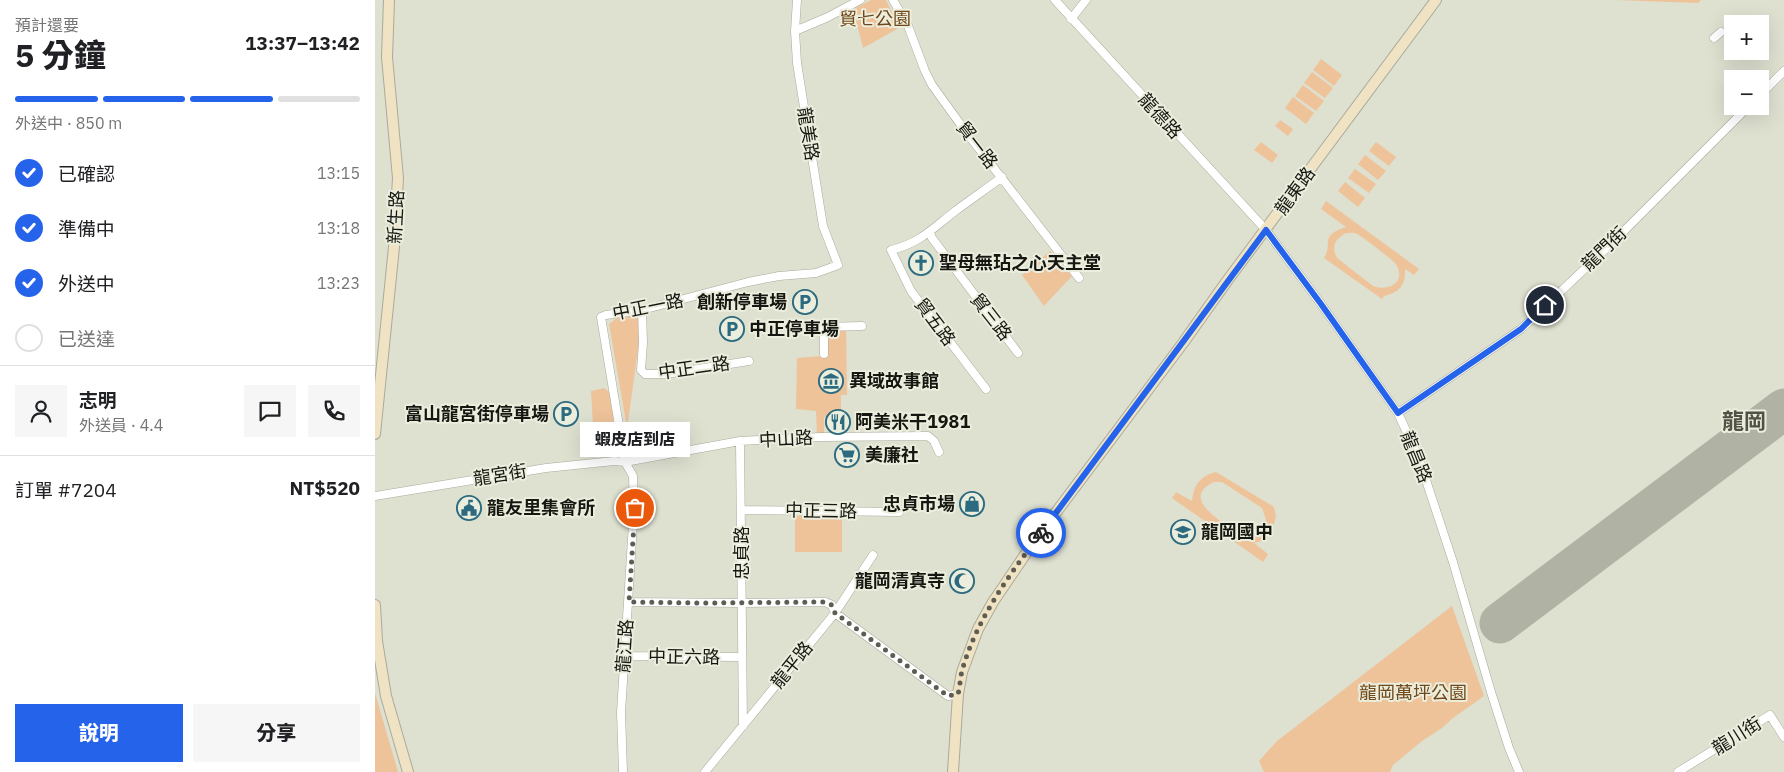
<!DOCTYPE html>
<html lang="zh-TW">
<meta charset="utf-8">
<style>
:root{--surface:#fff;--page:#f6f6f6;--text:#202124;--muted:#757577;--line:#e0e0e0;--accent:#2563eb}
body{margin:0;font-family:"IBM Plex Sans","Noto Sans TC",sans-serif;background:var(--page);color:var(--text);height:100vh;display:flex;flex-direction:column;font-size:19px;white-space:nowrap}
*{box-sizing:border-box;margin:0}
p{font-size:16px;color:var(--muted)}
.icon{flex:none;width:28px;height:28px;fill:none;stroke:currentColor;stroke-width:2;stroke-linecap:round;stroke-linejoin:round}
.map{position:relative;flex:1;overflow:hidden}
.sheet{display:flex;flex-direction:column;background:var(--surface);width:375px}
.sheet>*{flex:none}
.fabs{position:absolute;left:1349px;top:15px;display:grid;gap:10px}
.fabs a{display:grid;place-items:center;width:45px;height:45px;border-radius:0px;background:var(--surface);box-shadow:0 5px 20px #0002;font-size:25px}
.pin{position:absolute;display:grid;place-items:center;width:42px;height:42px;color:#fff;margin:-21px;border:2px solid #fff;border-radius:50%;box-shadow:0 1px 5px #0007}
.courier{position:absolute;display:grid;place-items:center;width:50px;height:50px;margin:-25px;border:4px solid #2563eb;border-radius:50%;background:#fff;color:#222;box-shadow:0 1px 6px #0007}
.bubble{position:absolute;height:35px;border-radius:0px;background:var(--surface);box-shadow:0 5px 20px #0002;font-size:16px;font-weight:800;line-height:35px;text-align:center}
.headline em{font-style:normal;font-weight:800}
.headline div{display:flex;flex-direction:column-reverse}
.headline{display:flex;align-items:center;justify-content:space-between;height:85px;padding:0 15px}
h1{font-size:32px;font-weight:800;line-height:38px}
.bar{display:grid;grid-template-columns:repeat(4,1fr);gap:8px 5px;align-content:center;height:60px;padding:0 15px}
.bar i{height:6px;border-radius:4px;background:var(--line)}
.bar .selected{background:var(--accent)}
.bar p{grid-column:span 4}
.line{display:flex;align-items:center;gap:12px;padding:0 15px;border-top:1px solid var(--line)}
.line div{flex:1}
.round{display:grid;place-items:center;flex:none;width:52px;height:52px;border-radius:0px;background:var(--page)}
ol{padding:0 15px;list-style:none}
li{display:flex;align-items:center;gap:15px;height:55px}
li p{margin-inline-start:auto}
li .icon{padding:5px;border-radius:50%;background:var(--accent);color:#fff;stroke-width:4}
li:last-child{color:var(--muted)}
li i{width:28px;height:28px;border:2px solid var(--line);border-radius:50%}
.primary-button{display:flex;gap:10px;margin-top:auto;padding:10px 15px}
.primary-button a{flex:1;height:58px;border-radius:0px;background:var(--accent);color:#fff;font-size:20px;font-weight:800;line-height:58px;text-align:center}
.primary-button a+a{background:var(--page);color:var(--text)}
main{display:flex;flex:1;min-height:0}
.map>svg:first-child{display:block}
</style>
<main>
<section class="sheet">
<div class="headline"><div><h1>5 分鐘</h1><p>預計還要</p></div><em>13:37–13:42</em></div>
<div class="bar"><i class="selected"></i><i class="selected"></i><i class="selected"></i><i></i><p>外送中 · 850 m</p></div>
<ol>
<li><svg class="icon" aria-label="check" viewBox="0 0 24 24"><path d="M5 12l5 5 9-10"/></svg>已確認<p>13:15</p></li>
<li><svg class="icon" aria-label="check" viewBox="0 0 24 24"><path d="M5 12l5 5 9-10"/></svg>準備中<p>13:18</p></li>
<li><svg class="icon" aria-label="check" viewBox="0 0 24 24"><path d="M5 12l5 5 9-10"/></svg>外送中<p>13:23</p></li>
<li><i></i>已送達</li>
</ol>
<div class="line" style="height:90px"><a class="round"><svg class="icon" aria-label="person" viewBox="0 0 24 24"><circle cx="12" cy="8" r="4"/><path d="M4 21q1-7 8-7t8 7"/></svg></a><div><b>志明</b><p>外送員 · 4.4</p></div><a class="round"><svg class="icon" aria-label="chat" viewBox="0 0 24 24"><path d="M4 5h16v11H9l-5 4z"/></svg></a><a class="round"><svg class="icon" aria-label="phone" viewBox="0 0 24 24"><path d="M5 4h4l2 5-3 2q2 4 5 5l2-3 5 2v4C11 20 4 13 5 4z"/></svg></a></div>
<div class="line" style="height:65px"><div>訂單 #7204</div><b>NT$520</b></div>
<div class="primary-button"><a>說明</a><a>分享</a></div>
</section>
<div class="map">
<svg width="1409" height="772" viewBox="0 0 1409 772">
<rect width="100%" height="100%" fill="#dee0d0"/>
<path fill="#eec39a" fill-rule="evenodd" d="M 496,0 L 511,0 L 523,25 L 522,29 L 488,48 L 479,13 L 480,8 Z
M 1241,0 L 1326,0 L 1323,3 Z
M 946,59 L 967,75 L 959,86 L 938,70 Z
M 937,72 L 958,88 L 950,98 L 929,83 Z
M 928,85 L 949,101 L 941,111 L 920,96 Z
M 918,97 L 939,113 L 931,124 L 910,108 Z
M 905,120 L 918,129 L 913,136 L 900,126 Z
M 886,142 L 903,155 L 897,163 L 879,150 Z
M 1001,142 L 1021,157 L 1014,166 L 994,151 Z
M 990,155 L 1011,171 L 1003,180 L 983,164 Z
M 980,169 L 1001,184 L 994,193 L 973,178 Z
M 970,182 L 990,198 L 983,207 L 963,191 Z
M 951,201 L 1044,269 L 1039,275 L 1030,269 C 1031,284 1025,293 1009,296 L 1007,299 L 949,258 C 959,243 943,236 971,227 L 946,209 ZM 971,233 C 975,233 979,232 982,234 C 989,238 1020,261 1022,266 C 1031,283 1012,292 998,286 L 962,258 C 956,246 960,239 971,233 Z
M 675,251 L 697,276 L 669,306 L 647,275 Z
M 264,315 L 267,320 L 253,422 L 251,422 L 234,324 L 242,318 Z
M 448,324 L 471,325 L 472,395 L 466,395 L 466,417 L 449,417 L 449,435 L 442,435 L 441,411 L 421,409 L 422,358 L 446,356 Z
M 229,388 L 234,392 L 239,417 L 238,422 L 218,425 L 216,391 Z
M 841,472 L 899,507 L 901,516 L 896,535 L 887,541 L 879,543 L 893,554 L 888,562 L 797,498 L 801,492 L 817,501 C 819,485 825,476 841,472 ZM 839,482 L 847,482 L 887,508 L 891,520 L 885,533 L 873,537 L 867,535 C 852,525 802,499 839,482 Z
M 420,516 L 467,516 L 467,552 L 420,552 Z
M 1077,606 L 1109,696 L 1078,718 L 1067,728 L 1047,741 L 1018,765 L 1015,772 L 889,772 L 884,761 L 902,741 Z
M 0,693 L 23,772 L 0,772 Z"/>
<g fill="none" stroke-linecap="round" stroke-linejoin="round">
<path stroke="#b0b2a4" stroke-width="41" d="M 1125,623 L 1409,409"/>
<defs>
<path id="street" d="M 518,0 L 533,26 L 550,71 L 557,85 L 591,132 L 704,278
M 680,0 L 891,230 L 946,304 L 1023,413 L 1044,459 L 1078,562 L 1116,692 L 1134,748 L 1144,772
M 696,19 L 711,0
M 420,31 L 453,17 L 485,0
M 1339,38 L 1346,32
M 1385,95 L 1409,71
M 555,233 L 557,238 L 643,353
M 267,310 L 268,343 L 266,370 L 270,374 L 291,374 L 374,361
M 449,354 L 449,327 L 487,326
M 611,389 L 536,291 L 516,250 C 545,243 557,229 579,212 C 595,200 611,189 627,177
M 1023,413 L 1146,329 L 1237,243 L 1374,106
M 365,441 L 368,726
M 0,496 L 171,468 L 239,461 L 250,462 L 365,441 L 446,437 L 553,436 L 559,441 L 564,452
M 367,510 L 524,512
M 253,602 L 367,603 L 450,602 L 457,605 L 460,613 L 573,696 L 583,694
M 250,656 L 367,657
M 248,772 L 246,712 L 259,508 L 258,476 L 250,462 L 226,317 L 231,315 L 267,310 L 373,282 L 404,276 L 441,273 L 463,265 L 448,226 L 422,63 L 420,31 L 422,0
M 330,772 L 460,613 L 498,555
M 1303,772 L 1395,715 L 1409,737"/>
<path id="secondary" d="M 0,434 L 19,247 L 23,178 L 12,57 L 14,0
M 0,605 L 2,641 L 11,696 L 33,772
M 578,772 L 583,694 L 587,672 L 603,629 L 618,602 L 658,543 L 808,343 L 852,281 L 1061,0"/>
</defs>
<use href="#street" stroke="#a9aa9c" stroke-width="9"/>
<use href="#secondary" stroke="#a9aa9c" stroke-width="12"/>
<use href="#street" stroke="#fff" stroke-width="8"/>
<use href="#secondary" stroke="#efe3c3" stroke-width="10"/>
</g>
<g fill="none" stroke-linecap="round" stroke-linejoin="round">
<path stroke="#5d5d54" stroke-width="5" stroke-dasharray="0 9" d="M 260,508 L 254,602 L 330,603 L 450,602 L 457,605 L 460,613 L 573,696 L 583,694 C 585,687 585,679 587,671 C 601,620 634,575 666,533"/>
<path stroke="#2563eb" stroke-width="6" d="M 666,533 L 891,230 L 946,304 L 1023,413 L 1146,329 L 1170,305"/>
</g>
<defs>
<symbol id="church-ring" viewBox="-11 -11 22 22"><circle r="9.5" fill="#ebeddd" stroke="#2b6a7f" stroke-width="1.5"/><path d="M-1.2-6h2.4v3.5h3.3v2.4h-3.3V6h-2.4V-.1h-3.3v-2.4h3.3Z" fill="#2b6a7f"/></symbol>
<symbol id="parking-ring" viewBox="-11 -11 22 22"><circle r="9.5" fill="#ebeddd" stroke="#2b6a7f" stroke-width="1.5"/><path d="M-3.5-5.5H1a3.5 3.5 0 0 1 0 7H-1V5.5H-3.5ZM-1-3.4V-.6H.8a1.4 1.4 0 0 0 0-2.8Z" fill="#2b6a7f"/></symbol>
<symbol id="museum-ring" viewBox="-11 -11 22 22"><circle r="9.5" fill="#ebeddd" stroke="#2b6a7f" stroke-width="1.5"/><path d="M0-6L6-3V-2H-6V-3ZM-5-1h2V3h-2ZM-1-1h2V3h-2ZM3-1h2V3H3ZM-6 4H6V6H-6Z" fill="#2b6a7f"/></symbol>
<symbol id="restaurant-ring" viewBox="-11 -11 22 22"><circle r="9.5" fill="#ebeddd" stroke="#2b6a7f" stroke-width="1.5"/><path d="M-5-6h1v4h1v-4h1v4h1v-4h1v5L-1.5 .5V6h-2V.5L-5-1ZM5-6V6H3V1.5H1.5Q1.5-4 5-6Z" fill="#2b6a7f"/></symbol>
<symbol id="supermarket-ring" viewBox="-11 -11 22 22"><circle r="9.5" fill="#ebeddd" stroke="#2b6a7f" stroke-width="1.5"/><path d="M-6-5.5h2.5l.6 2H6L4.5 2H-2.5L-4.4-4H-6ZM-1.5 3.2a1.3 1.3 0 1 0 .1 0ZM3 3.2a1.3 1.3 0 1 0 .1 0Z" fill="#2b6a7f"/></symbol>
<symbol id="shop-ring" viewBox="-11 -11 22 22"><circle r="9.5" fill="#ebeddd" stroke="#2b6a7f" stroke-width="1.5"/><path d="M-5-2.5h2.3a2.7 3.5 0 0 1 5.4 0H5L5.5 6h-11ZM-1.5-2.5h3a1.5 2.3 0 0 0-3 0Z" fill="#2b6a7f"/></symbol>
<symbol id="civic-ring" viewBox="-11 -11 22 22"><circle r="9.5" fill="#ebeddd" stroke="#2b6a7f" stroke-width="1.5"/><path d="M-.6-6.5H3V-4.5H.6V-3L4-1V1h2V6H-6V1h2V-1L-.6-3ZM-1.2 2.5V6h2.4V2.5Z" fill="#2b6a7f"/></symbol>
<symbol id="school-ring" viewBox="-11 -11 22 22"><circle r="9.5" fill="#ebeddd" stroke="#2b6a7f" stroke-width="1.5"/><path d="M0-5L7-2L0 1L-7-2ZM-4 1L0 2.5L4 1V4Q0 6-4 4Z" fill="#2b6a7f"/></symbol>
<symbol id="mosque-ring" viewBox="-11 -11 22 22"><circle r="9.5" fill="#ebeddd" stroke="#2b6a7f" stroke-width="1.5"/><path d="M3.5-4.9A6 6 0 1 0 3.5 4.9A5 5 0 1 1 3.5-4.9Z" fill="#2b6a7f"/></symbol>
</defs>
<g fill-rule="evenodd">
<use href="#church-ring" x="532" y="249" width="28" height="28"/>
<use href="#parking-ring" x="416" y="288" width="28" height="28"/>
<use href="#parking-ring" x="343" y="315" width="28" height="28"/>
<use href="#museum-ring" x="442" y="367" width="28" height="28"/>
<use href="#parking-ring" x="177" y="400" width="28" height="28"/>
<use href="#restaurant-ring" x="449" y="408" width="28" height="28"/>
<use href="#supermarket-ring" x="458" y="441" width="28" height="28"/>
<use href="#shop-ring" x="583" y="490" width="28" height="28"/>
<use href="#civic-ring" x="80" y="494" width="28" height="28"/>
<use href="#school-ring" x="794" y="518" width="28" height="28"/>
<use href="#mosque-ring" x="573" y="567" width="28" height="28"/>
</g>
<g text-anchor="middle" stroke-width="4" stroke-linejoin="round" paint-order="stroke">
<g font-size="18" fill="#714819" stroke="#ebeddd">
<text x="500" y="25">貿七公園</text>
<text x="1038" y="699">龍岡萬坪公園</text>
</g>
<g font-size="18" fill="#171712" stroke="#ebeddd">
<text transform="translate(785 116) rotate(48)" y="6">龍德路</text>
<text transform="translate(433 134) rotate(81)" y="6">龍美路</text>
<text transform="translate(602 145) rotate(52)" y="6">貿一路</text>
<text transform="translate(920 191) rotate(-54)" y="6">龍東路</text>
<text transform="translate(21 217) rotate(-87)" y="6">新生路</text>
<text transform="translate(1229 249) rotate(-44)" y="6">龍門街</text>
<text transform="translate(273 307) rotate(-11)" y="6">中正一路</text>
<text transform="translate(616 317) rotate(52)" y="6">貿三路</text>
<text transform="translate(560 322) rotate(53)" y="6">貿五路</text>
<text transform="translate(319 368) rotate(-8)" y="6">中正二路</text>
<text transform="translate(411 439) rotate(-3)" y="6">中山路</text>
<text transform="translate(1041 457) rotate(68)" y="6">龍昌路</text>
<text transform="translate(125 475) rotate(-9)" y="6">龍宮街</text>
<text transform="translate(446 511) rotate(1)" y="6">中正三路</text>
<text transform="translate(367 553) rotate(-90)" y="6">忠貞路</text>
<text transform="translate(250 646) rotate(-86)" y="6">龍江路</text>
<text transform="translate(309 657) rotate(1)" y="6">中正六路</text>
<text transform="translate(417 665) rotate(-51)" y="6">龍平路</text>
<text transform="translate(1362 736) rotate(-32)" y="6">龍川街</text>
</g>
<g font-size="18" font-weight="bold" fill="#171712" stroke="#ebeddd" text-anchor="start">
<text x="564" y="269">聖母無玷之心天主堂</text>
<text x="412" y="308" text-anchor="end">創新停車場</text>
<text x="374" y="335">中正停車場</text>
<text x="474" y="387">異域故事館</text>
<text x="174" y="420" text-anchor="end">富山龍宮街停車場</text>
<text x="480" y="428">阿美米干1981</text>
<text x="490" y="461">美廉社</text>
<text x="580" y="510" text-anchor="end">忠貞市場</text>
<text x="112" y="514">龍友里集會所</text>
<text x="826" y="538">龍岡國中</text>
<text x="570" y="587" text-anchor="end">龍岡清真寺</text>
</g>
<g font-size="22" font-weight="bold" fill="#515245" stroke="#ebeddd">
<text x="1369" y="429">龍岡</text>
</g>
</g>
</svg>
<div class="fabs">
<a>+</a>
<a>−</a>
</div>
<div class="pin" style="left:260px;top:508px;background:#ea580c"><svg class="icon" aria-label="bag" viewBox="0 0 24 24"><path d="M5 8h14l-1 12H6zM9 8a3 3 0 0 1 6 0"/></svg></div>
<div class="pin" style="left:1170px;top:305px;background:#1f2937"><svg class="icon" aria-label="home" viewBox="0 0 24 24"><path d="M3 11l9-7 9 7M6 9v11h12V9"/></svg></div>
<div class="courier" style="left:666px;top:533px"><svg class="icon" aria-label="bike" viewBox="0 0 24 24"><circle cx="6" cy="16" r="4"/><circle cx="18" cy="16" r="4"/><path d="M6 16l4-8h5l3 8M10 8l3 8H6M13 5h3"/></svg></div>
<div class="bubble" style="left:205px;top:422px;width:110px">蝦皮店到店</div>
</div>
</main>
